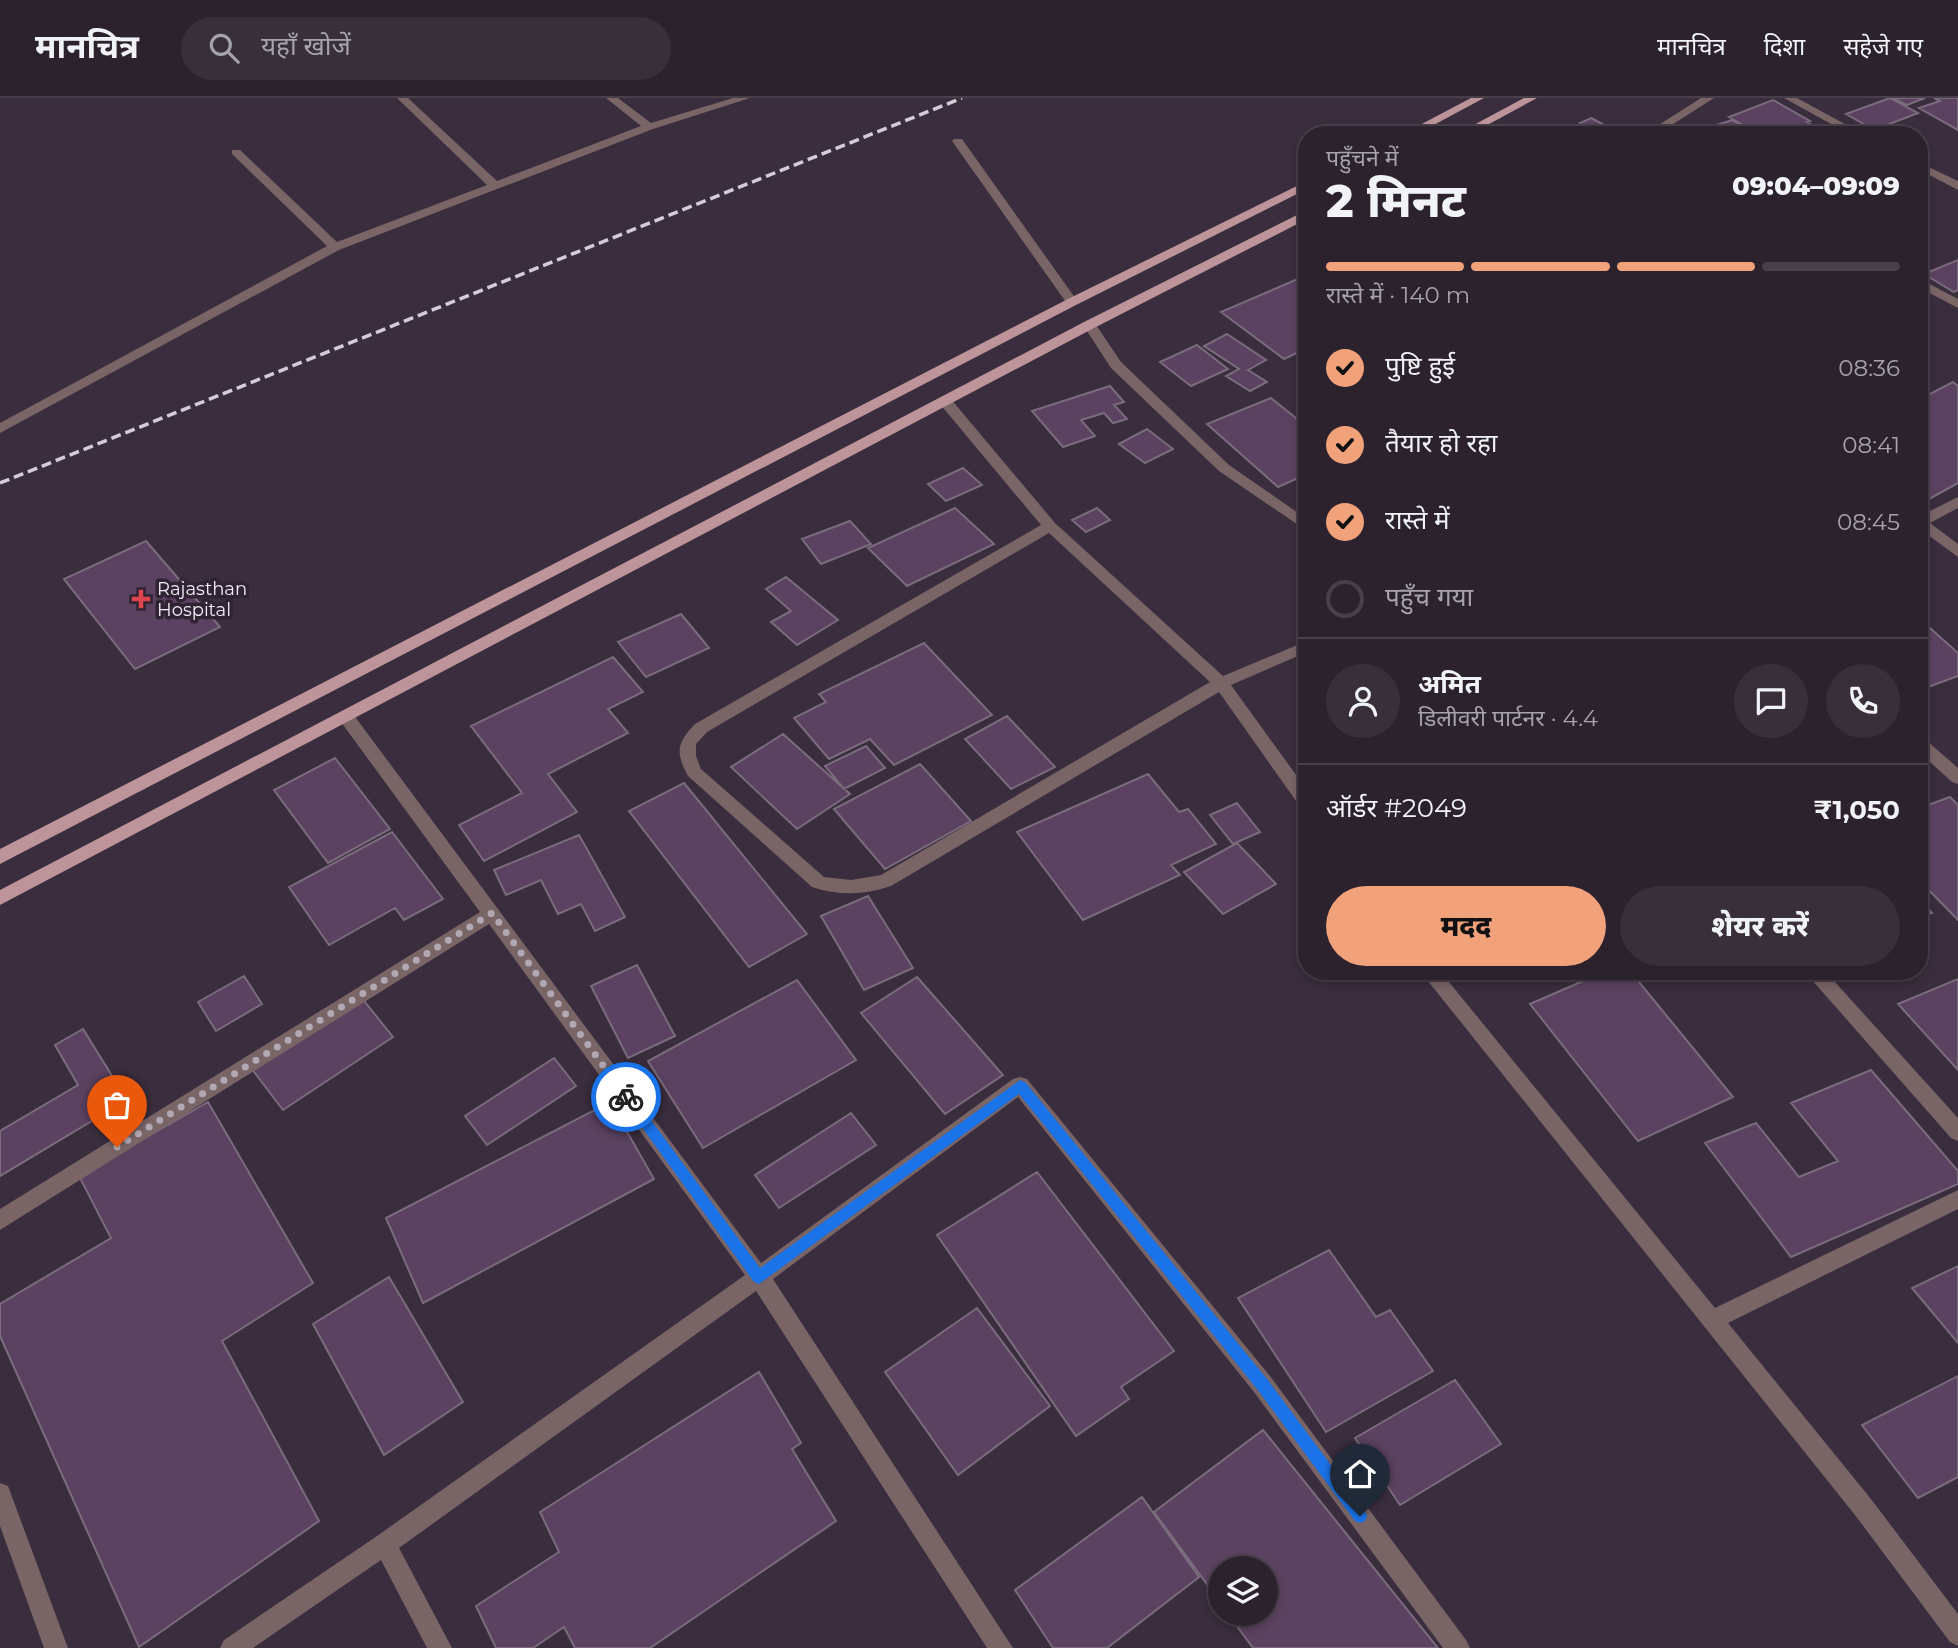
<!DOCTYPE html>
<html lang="hi">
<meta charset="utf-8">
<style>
:root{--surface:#2c222e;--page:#382f3a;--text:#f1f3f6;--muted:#a6a4aa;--line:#483f4a;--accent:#f1a27b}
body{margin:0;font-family:Montserrat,"Noto Sans Devanagari",sans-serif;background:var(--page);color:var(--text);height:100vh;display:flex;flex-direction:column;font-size:26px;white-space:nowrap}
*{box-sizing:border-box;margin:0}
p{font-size:23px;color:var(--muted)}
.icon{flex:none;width:38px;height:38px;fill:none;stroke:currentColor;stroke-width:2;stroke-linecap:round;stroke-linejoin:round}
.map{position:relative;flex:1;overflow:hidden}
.drawer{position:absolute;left:1298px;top:28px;width:630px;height:854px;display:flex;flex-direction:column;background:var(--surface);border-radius:28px;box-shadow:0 4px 10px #0003,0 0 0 2px var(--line)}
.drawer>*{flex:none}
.controls{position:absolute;left:1208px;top:1458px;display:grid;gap:14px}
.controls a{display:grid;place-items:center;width:70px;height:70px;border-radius:50%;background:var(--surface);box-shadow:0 4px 10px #0003,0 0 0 2px var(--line);font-size:35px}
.pin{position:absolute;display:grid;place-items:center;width:60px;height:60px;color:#fff;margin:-72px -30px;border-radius:50% 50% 50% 0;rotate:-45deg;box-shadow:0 0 7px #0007}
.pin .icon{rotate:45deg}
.courier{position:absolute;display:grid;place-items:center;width:70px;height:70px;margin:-35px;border:5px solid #1a73e8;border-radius:50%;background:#fff;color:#222;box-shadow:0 2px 9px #0007}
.head em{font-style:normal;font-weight:800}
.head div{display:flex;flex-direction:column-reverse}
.head{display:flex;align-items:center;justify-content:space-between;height:119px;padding:0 28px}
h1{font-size:46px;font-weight:800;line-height:52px}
.bar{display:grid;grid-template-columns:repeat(4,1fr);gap:10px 7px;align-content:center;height:84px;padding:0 28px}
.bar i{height:9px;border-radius:5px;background:var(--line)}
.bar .current{background:var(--accent)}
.bar p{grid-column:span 4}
.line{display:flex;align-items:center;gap:18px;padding:0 28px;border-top:2px solid var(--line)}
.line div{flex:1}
.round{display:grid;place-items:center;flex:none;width:74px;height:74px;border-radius:37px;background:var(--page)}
ol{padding:0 28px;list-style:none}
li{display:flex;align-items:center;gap:21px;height:77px}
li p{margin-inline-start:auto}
li .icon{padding:7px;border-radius:50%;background:var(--accent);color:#111;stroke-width:4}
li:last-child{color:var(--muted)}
li i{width:38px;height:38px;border:4px solid var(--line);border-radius:50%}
.primary-button{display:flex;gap:14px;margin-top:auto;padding:14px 28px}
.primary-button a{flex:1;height:80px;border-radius:42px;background:var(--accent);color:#111;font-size:28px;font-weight:800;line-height:80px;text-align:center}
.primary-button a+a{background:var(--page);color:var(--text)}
header{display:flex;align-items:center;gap:42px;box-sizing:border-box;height:98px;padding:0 35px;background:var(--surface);border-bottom:2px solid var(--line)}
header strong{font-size:33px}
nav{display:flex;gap:38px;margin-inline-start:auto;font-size:24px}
.search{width:490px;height:63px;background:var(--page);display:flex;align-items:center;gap:18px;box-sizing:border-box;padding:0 24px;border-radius:38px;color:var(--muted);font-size:26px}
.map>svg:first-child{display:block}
</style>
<header>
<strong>मानचित्र</strong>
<div class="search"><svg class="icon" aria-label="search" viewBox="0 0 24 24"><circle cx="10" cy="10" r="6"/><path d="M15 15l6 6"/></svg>यहाँ खोजें</div>
<nav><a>मानचित्र</a><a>दिशा</a><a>सहेजे गए</a></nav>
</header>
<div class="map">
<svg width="1958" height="1550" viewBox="0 0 1958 1550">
<rect width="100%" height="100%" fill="#3a2d3d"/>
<path fill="#5b4260" stroke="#7a6b7d" stroke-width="2" d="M 1890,0 L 1918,15 L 1874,32 L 1846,16 Z
M 1893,0 L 1925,0 L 1907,7 Z
M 1934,0 L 1958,0 L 1958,32 L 1919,10 L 1940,3 Z
M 1773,2 L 1810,23 L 1807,24 L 1830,37 L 1761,37 L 1729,19 Z
M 1591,20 L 1612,31 L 1600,36 L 1580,25 Z
M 1732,22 L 1757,37 L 1723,37 L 1710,29 Z
M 1958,162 L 1958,192 L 1954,194 L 1924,176 Z
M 1307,177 L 1307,250 L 1284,261 L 1221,214 Z
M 1227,236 L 1266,262 L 1248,272 L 1267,284 L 1250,293 L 1226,278 L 1239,271 L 1204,248 Z
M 1197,247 L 1228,271 L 1191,288 L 1160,264 Z
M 1953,284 L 1958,288 L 1958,385 L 1920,406 L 1920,301 Z
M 1110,288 L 1124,304 L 1114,307 L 1127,321 L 1113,325 L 1104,315 L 1081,322 L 1095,338 L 1063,349 L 1032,313 Z
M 1271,300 L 1307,329 L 1307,376 L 1278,389 L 1207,326 Z
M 1147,331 L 1173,351 L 1145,365 L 1119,346 Z
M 963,370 L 982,387 L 946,403 L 928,386 Z
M 955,410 L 994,446 L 907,488 L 868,450 Z
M 1097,410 L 1110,422 L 1086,434 L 1072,422 Z
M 850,423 L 871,446 L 821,466 L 802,441 Z
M 146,443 L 220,529 L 135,571 L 64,481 Z
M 786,479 L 838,522 L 797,547 L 771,524 L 791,513 L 766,491 Z
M 681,516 L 709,550 L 646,579 L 618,544 Z
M 1920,521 L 1958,555 L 1958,578 L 1920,592 Z
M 924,545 L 992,617 L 894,667 L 870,641 L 829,661 L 794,620 L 826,604 L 819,596 Z
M 613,559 L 643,594 L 608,611 L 628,635 L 548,676 L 577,714 L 484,763 L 459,727 L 522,695 L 471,628 Z
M 1007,618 L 1055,669 L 1011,691 L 965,641 Z
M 783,636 L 850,696 L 797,731 L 731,669 Z
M 866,648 L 885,670 L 844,691 L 825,668 Z
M 335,660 L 390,731 L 328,765 L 274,692 Z
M 920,666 L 971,723 L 885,771 L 834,711 Z
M 1148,676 L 1179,714 L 1188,711 L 1216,746 L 1171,767 L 1180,777 L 1083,822 L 1017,734 Z
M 684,685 L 807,836 L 749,869 L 629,713 Z
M 1950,699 L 1958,707 L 1958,822 L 1920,783 L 1920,710 Z
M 1237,705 L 1260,734 L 1233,746 L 1210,717 Z
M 392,734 L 443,801 L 404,822 L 395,810 L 329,847 L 289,789 Z
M 579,737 L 625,819 L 595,833 L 581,806 L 558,816 L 541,782 L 506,797 L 494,772 Z
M 1237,745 L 1276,786 L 1223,816 L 1184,774 Z
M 868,798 L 913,870 L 864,892 L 821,818 Z
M 1920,802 L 1932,815 L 1920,820 Z
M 637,867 L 675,938 L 628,960 L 591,888 Z
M 1606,873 L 1630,873 L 1733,999 L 1638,1043 L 1530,906 Z
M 244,878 L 262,906 L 216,933 L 198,904 Z
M 917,879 L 1003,977 L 945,1016 L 861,915 Z
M 1958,881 L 1958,972 L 1898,906 Z
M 797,882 L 856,962 L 703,1050 L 648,963 Z
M 361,899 L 393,939 L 283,1012 L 251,970 Z
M 83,931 L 127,1002 L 0,1078 L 0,1033 L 78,987 L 55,947 Z
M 554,960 L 576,988 L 487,1047 L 465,1018 Z
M 1871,972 L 1958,1073 L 1958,1086 L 1791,1159 L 1705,1045 L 1756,1025 L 1799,1079 L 1838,1063 L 1791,1005 Z
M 208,1004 L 313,1185 L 222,1243 L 319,1423 L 139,1549 L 0,1238 L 0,1206 L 111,1140 L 79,1078 Z
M 610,1004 L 654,1081 L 423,1205 L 386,1120 Z
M 851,1015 L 876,1047 L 779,1110 L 755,1077 Z
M 1037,1074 L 1174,1253 L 1121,1289 L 1129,1301 L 1076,1338 L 937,1137 Z
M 1329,1152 L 1376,1219 L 1390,1212 L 1433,1273 L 1326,1334 L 1238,1200 Z
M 1958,1168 L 1958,1245 L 1912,1190 Z
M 389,1179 L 463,1304 L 384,1357 L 313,1226 Z
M 977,1210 L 1050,1308 L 958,1377 L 885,1274 Z
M 759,1274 L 801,1345 L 792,1351 L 836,1423 L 650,1550 L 575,1550 L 564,1529 L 533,1550 L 496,1550 L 476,1508 L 559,1454 L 540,1414 Z
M 1958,1278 L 1958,1379 L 1918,1400 L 1862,1327 Z
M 1455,1282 L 1501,1346 L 1400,1407 L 1355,1340 Z
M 1263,1332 L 1438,1550 L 1253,1550 L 1228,1516 L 1265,1516 L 1265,1470 L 1220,1470 L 1220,1504 L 1154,1414 Z
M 1142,1399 L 1199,1479 L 1107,1550 L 1053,1550 L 1015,1492 Z"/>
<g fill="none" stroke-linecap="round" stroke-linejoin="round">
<path fill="#796466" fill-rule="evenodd" d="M 397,0 L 408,0 L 497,83 L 641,28 L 606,0 L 618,0 L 651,25 L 733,0 L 750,0 L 653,31 L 339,152 L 0,335 L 0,325 L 327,148 L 232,56 L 232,52 L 240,52 L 337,144 L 487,87 Z
M 1701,0 L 1714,0 L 1656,37 L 1643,37 Z
M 1784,0 L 1797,0 L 1865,37 L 1851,37 Z
M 954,41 L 962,41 L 1078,204 L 1076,207 L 1068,207 L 952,43 Z
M 1920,65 L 1958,83 L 1958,92 L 1920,72 Z
M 1920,181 L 1958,201 L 1958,210 L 1920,190 Z
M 1089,223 L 1094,224 L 1121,264 L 1229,367 L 1307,421 L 1307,433 L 1219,373 L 1111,270 L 1083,227 Z
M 945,299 L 950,300 L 1055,425 L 1223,578 L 1307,543 L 1307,554 L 1231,587 L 1307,692 L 1307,711 L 1301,710 L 1219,594 L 891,788 C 864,797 839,798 812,789 L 688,678 C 675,654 677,645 695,626 L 1041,427 L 940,306 L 940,300 ZM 1049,435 L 1210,584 L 881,777 L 851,782 L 824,779 L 701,671 L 696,658 L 696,646 L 707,634 Z
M 1958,399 L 1958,410 L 1930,425 L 1958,446 L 1958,459 L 1920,431 L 1920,418 Z
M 347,614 L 353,616 L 761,1165 L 1013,981 L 1020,979 L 1027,981 L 1270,1278 L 1466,1542 L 1470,1550 L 1443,1550 L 1254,1294 L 1018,999 L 773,1181 L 1013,1550 L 987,1550 L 756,1193 L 399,1450 L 452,1550 L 427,1550 L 381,1462 L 253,1550 L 220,1550 L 224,1542 L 377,1438 L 745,1177 L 489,826 L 0,1132 L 0,1111 L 480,814 L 341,624 L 339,620 Z
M 1920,640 L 1926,642 L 1958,670 L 1958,686 L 1952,684 L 1920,655 Z
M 1420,873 L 1440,873 L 1715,1210 L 1958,1092 L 1958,1111 L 1728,1225 L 1871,1401 L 1958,1516 L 1958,1548 L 1950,1544 L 1855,1417 Z
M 1804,873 L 1825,873 L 1958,1020 L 1958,1043 L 1951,1040 Z
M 0,1385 L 8,1388 L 11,1396 L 68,1550 L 44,1550 L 0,1428 Z"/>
<path fill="#bd9499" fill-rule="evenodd" d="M 1471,0 L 1484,0 L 1415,37 L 1401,37 Z
M 1524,0 L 1537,0 L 1469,37 L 1455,37 Z
M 1307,83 L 1307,91 L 1076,207 L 0,766 L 0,751 L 1068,201 Z
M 1307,112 L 1307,121 L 1094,230 L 0,807 L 0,792 L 1084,224 Z"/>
<path stroke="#d5ccd7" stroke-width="3.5" stroke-dasharray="10 5" stroke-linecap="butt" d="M 0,385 L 962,0"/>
</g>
<path fill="#1a73e8" d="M 1020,982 L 1025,984 L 1267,1281 L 1365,1413 L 1367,1418 L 1365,1423 L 1360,1425 L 1355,1423 L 1257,1291 L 1019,996 L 759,1186 L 754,1184 L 620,999 L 626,993 L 631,995 L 760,1170 Z"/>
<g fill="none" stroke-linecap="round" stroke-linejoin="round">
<path stroke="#b2a8b4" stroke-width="7" stroke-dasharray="0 12.6" d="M 117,1049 L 492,815 L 626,999"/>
</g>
<path fill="#e0444e" stroke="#302333" stroke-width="2.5" d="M137.5 490.5h7v7h7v7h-7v7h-7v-7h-7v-7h7z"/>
<g text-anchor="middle" stroke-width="7" stroke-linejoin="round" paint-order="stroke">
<g font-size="18" fill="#f2eaf4" stroke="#302333" text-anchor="start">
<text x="157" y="497">Rajasthan<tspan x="157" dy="21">Hospital</tspan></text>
</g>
</g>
</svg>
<div class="controls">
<a><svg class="icon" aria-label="layers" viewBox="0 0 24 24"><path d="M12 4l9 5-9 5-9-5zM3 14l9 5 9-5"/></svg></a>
</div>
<div class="pin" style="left:117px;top:1049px;background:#ea580c"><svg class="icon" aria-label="bag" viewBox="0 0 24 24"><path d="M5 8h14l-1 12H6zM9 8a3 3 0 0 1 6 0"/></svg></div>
<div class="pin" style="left:1360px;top:1418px;background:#1f2937"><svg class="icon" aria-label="home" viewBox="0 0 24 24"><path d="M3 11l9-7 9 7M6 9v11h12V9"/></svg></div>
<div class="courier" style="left:626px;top:999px"><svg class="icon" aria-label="bike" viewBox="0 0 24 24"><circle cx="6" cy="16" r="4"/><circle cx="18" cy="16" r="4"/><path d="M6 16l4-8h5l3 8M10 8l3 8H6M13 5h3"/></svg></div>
<section class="drawer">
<div class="head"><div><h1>2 मिनट</h1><p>पहुँचने में</p></div><em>09:04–09:09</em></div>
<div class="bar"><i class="current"></i><i class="current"></i><i class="current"></i><i></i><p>रास्ते में · 140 m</p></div>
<ol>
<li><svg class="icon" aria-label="check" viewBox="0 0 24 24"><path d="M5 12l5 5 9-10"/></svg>पुष्टि हुई<p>08:36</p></li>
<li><svg class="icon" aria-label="check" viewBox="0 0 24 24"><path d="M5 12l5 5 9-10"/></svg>तैयार हो रहा<p>08:41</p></li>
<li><svg class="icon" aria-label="check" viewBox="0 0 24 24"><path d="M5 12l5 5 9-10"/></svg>रास्ते में<p>08:45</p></li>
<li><i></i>पहुँच गया</li>
</ol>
<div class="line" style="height:126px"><a class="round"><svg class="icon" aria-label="person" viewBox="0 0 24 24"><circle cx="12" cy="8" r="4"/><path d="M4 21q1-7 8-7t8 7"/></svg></a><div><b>अमित</b><p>डिलीवरी पार्टनर · 4.4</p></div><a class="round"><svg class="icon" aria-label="chat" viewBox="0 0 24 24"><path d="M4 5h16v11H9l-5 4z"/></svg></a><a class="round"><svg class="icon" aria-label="phone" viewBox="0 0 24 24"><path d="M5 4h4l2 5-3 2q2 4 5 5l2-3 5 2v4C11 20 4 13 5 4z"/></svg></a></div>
<div class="line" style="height:91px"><div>ऑर्डर #2049</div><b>₹1,050</b></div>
<div class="primary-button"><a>मदद</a><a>शेयर करें</a></div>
</section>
</div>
